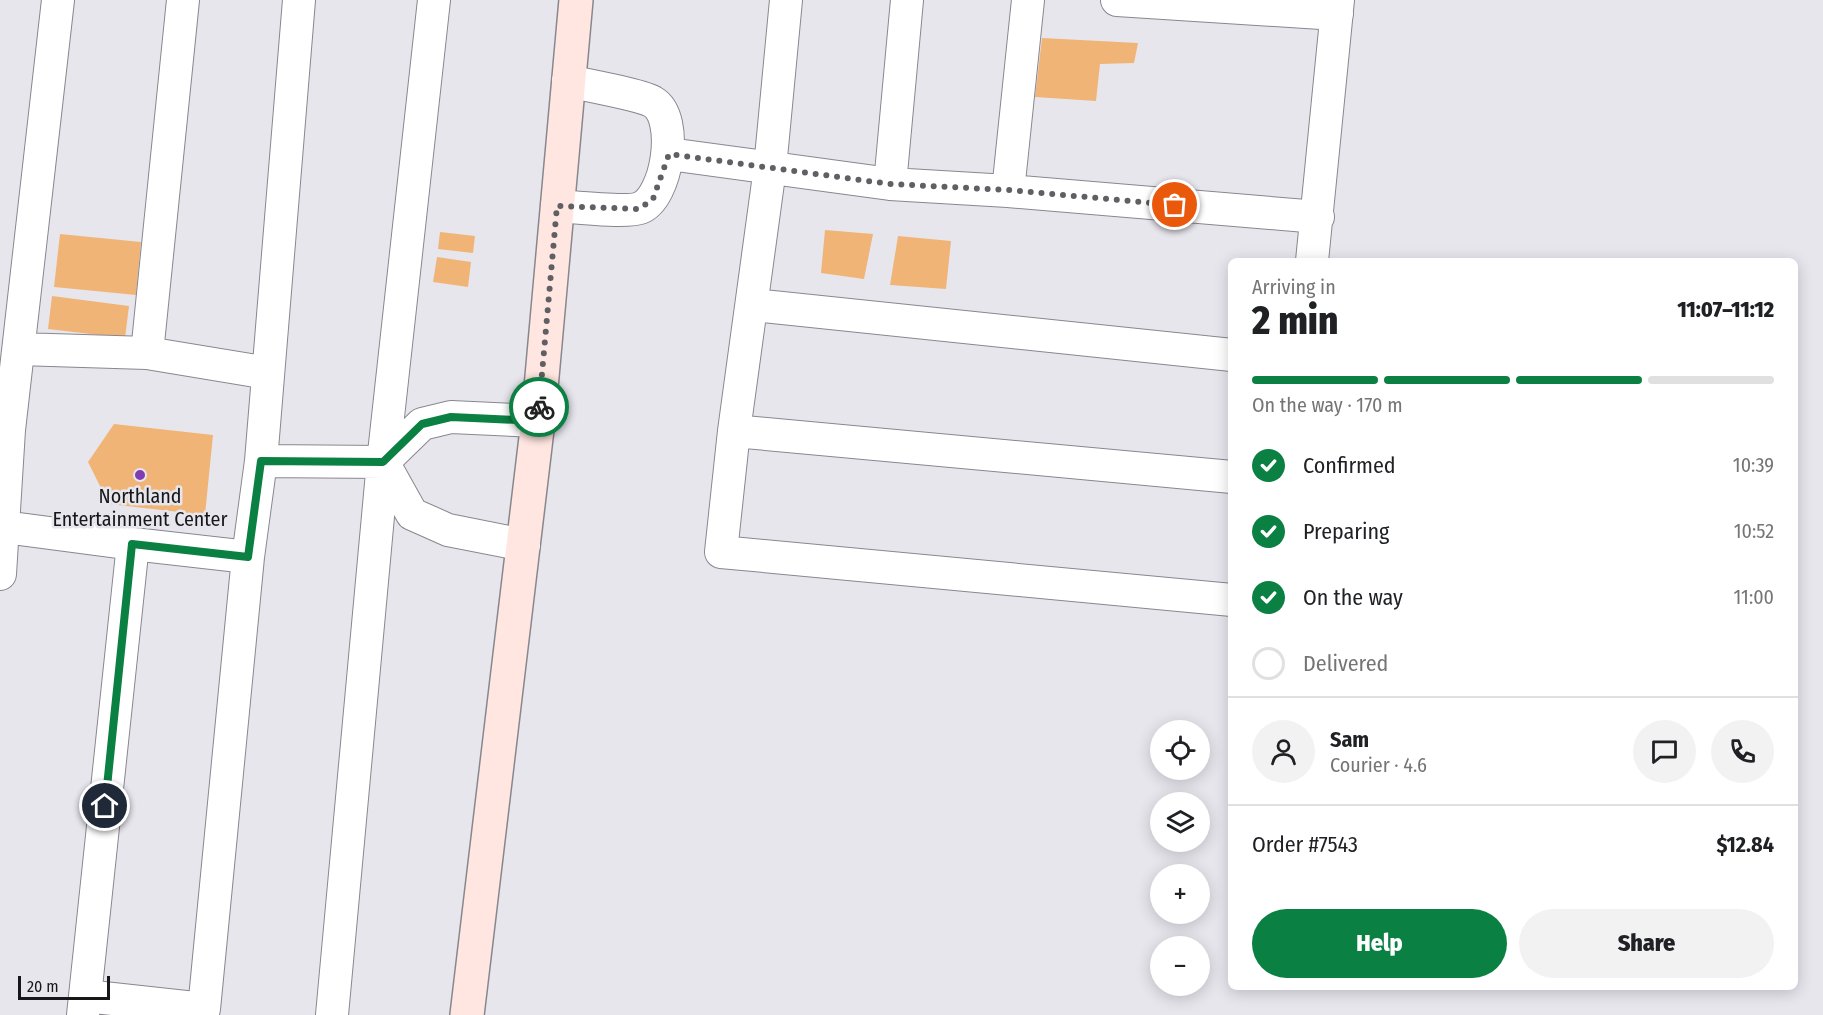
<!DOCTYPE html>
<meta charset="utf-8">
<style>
:root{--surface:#fff;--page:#f2f2f2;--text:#202124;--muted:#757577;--line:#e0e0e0;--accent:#0b8043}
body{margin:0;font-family:"Fira Sans Condensed",sans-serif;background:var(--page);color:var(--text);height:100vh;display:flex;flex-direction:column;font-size:22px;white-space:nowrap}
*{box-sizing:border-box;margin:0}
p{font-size:20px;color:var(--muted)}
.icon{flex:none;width:33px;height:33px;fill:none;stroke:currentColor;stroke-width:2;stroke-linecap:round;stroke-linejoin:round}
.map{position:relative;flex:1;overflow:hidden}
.sheet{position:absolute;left:1228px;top:258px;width:570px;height:732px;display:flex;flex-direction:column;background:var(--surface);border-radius:9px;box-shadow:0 3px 15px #0003}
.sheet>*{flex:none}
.fabs{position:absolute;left:1150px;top:720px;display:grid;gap:12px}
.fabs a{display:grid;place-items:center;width:60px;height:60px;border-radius:50%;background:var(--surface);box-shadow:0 3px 15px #0003;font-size:30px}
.scale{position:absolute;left:18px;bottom:15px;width:92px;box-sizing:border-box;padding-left:6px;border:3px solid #171719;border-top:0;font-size:16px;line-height:21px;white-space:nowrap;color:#171719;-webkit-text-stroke:4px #e7e6ed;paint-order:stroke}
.pin{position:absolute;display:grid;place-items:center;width:51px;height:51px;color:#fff;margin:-26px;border:3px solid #fff;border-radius:50%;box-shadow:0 2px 6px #0007}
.courier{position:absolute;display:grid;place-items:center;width:60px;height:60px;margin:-30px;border:4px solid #0b8043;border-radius:50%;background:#fff;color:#222;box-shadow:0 2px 8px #0007}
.overview em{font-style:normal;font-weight:800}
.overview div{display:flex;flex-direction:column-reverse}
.overview{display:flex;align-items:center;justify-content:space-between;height:102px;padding:0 24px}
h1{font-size:39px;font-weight:800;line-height:45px}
.bar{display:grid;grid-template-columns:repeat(4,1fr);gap:9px 6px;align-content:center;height:72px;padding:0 24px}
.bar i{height:8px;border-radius:4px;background:var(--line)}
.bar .selected{background:var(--accent)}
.bar p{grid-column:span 4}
.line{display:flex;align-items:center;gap:15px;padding:0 24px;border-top:2px solid var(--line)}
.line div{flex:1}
.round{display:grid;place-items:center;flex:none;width:63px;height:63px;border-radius:32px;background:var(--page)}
ol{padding:0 24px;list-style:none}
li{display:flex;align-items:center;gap:18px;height:66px}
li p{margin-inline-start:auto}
li .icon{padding:6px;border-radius:50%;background:var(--accent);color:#fff;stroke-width:4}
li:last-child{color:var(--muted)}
li i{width:33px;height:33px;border:3px solid var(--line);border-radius:50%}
.button{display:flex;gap:12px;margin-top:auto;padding:12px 24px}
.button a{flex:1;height:69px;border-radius:36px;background:var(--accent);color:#fff;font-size:24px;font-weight:800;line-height:69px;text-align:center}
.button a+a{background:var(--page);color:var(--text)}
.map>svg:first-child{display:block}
</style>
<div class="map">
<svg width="1823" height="1015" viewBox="0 0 1823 1015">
<rect width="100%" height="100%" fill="#e7e6ed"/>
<path fill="#f1b477" d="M 1042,38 L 1138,43 L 1134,63 L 1100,64 L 1096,101 L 1035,97 Z
M 825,230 L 873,234 L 864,279 L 821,273 Z
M 440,232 L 475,236 L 473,253 L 438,249 Z
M 60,234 L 141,242 L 136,295 L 54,287 Z
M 898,236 L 951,241 L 946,289 L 890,285 Z
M 437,257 L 471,262 L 468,287 L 433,282 Z
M 52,296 L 129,306 L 125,338 L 48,329 Z
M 114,424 L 213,435 L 205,515 L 109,504 L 88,462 Z"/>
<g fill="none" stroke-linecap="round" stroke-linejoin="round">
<defs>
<path id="street" d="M 786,0 L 770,168 L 734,431 L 721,552 L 1232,600
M 1117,0 L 1337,14
M 669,154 L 890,184 L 1008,191 L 1318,217
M 890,184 L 907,0
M 1008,191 L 1028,0
M 557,206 C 573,207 627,213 640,208 C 667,198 680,118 653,102 C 642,95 585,85 568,81
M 1312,261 L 1338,0
M 753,305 L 1232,355
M 19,349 L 147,353 L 183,0
M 147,353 L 268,373
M 734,431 L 1232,477
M 261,461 L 383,462 L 422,424 L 451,417 L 538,421
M 383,462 L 412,514 L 448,530 L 524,545
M 4,527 L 133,544 L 83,1015
M 133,544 L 248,557
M 0,574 L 9,430 L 58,0
M 85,996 L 204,1009 L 248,557 L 261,461 L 299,0
M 332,1015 L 383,462 L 434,0"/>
<path id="secondary" d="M 467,1015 L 538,421 L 576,0"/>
</defs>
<use href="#street" stroke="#89878e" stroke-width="34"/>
<use href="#secondary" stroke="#89878e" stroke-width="36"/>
<use href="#street" stroke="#fff" stroke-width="32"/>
<use href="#secondary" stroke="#ffe6e1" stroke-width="33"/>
</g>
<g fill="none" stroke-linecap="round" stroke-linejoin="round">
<path stroke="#605f63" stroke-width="6" stroke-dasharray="0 10.8" d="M 539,407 L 557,206 L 639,209 L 653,199 L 669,154 L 890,184 L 1008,190 L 1175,205"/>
<path stroke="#0b8043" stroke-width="8" d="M 105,806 L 132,544 L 248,557 L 261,461 L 383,462 L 422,424 L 451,417 L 538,421 L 539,407"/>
</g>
<circle fill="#7f3db1" stroke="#e7e6ed" stroke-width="2" cx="140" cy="475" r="6"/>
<g text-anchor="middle" stroke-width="5" stroke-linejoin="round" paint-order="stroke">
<g font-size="20" fill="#171719" stroke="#e7e6ed">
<text x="140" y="503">Northland<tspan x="140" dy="23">Entertainment Center</tspan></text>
</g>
</g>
</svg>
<div class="fabs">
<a><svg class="icon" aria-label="locate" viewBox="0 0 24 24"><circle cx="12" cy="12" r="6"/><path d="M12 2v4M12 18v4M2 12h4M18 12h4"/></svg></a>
<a><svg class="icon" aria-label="layers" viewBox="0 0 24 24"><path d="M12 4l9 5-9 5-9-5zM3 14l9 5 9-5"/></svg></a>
<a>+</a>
<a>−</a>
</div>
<div class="scale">20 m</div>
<div class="pin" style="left:1175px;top:205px;background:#ea580c"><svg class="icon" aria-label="bag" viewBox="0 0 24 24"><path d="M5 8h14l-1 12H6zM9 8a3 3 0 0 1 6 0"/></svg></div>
<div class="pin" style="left:105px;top:806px;background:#1f2937"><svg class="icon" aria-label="home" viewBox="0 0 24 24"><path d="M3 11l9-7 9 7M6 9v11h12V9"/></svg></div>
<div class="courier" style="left:539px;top:407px"><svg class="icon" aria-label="bike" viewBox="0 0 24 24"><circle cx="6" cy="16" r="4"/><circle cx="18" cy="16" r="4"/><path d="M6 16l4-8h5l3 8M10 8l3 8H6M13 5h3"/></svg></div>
<section class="sheet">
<div class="overview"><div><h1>2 min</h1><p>Arriving in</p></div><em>11:07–11:12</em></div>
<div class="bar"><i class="selected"></i><i class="selected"></i><i class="selected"></i><i></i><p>On the way · 170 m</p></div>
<ol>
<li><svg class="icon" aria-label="check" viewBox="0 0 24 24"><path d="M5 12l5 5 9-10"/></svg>Confirmed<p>10:39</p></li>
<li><svg class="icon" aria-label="check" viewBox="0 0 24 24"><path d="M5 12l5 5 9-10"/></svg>Preparing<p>10:52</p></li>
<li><svg class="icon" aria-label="check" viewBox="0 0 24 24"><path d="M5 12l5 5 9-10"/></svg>On the way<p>11:00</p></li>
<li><i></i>Delivered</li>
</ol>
<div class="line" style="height:108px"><a class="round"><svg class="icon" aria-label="person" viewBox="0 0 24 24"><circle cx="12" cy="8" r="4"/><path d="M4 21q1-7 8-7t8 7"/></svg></a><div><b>Sam</b><p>Courier · 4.6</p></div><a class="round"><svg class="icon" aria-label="chat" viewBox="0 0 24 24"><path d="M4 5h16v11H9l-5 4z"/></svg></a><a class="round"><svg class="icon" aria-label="phone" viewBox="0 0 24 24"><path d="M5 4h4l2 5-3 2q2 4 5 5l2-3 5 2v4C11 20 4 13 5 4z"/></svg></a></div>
<div class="line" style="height:78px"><div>Order #7543</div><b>$12.84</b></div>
<div class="button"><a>Help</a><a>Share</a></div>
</section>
</div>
